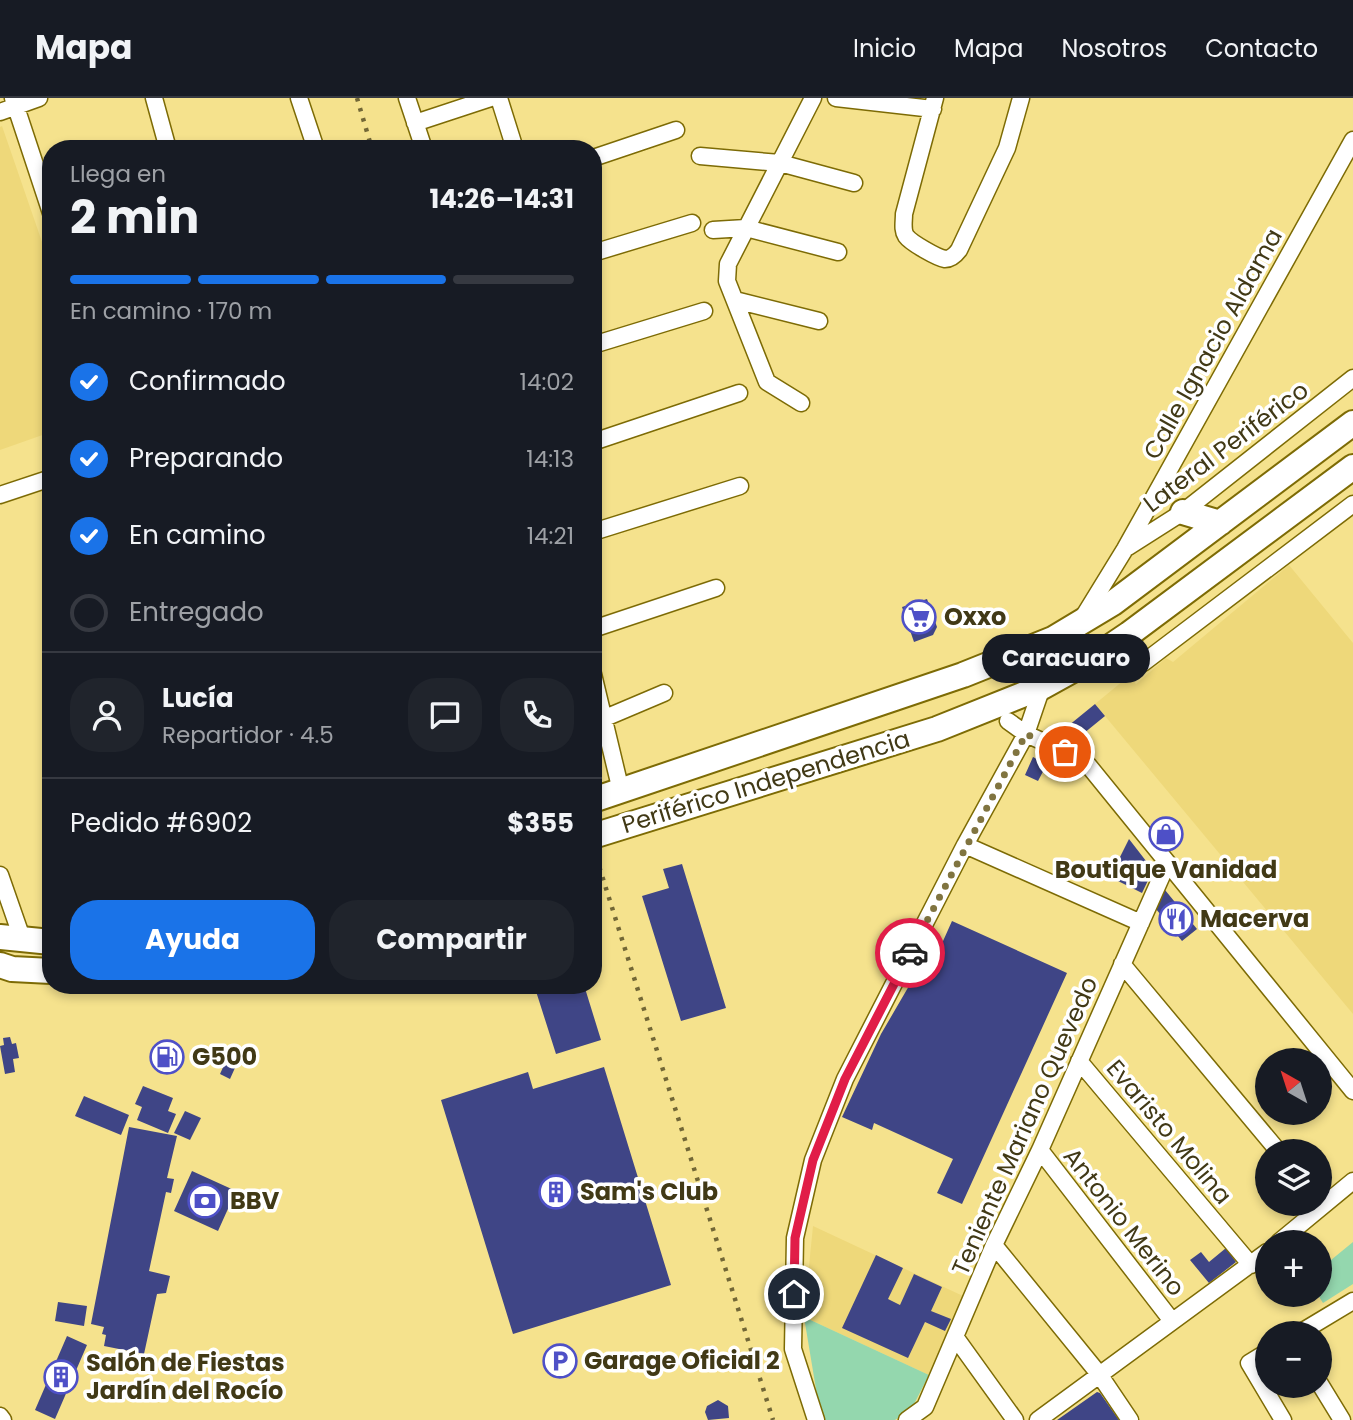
<!DOCTYPE html>
<html lang="es">
<meta charset="utf-8">
<style>
:root{--surface:#171b24;--page:#20242c;--text:#f1f3f6;--muted:#9ea1a6;--line:#363941;--accent:#1a73e8}
body{margin:0;font-family:Poppins,sans-serif;background:var(--page);color:var(--text);height:100vh;display:flex;flex-direction:column;font-size:26px;white-space:nowrap}
*{box-sizing:border-box;margin:0}
p{font-size:23px;color:var(--muted)}
.icon{flex:none;width:38px;height:38px;fill:none;stroke:currentColor;stroke-width:2;stroke-linecap:round;stroke-linejoin:round}
.map{position:relative;flex:1;overflow:hidden}
.drawer{position:absolute;left:42px;top:42px;width:560px;height:854px;display:flex;flex-direction:column;background:var(--surface);border-radius:28px;box-shadow:0 4px 10px #0003}
.drawer>*{flex:none}
.needle{width:46px;rotate:321deg}
.fabs{position:absolute;left:1255px;top:950px;display:grid;gap:14px}
.fabs a{display:grid;place-items:center;width:77px;height:77px;border-radius:50%;background:var(--surface);box-shadow:0 4px 10px #0003;font-size:35px}
.pin{position:absolute;display:grid;place-items:center;width:60px;height:60px;color:#fff;margin:-30px;border:4px solid #fff;border-radius:50%;box-shadow:0 2px 7px #0007}
.courier{position:absolute;display:grid;place-items:center;width:70px;height:70px;margin:-35px;border:5px solid #e11d48;border-radius:50%;background:#fff;color:#222;box-shadow:0 2px 9px #0007}
.bubble{position:absolute;height:49px;border-radius:24px;background:var(--surface);box-shadow:0 4px 10px #0003;font-size:23px;font-weight:700;line-height:49px;text-align:center}
.overview em{font-style:normal;font-weight:700}
.overview div{display:flex;flex-direction:column-reverse}
.overview{display:flex;align-items:center;justify-content:space-between;height:119px;padding:0 28px}
h1{font-size:46px;font-weight:700;line-height:52px}
.bar{display:grid;grid-template-columns:repeat(4,1fr);gap:10px 7px;align-content:center;height:84px;padding:0 28px}
.bar i{height:9px;border-radius:5px;background:var(--line)}
.bar .selected{background:var(--accent)}
.bar p{grid-column:span 4}
.line{display:flex;align-items:center;gap:18px;padding:0 28px;border-top:2px solid var(--line)}
.line div{flex:1}
.round{display:grid;place-items:center;flex:none;width:74px;height:74px;border-radius:28px;background:var(--page)}
ol{padding:0 28px;list-style:none}
li{display:flex;align-items:center;gap:21px;height:77px}
li p{margin-inline-start:auto}
li .icon{padding:7px;border-radius:50%;background:var(--accent);color:#fff;stroke-width:4}
li:last-child{color:var(--muted)}
li i{width:38px;height:38px;border:4px solid var(--line);border-radius:50%}
.primary-button{display:flex;gap:14px;margin-top:auto;padding:14px 28px}
.primary-button a{flex:1;height:80px;border-radius:28px;background:var(--accent);color:#fff;font-size:28px;font-weight:700;line-height:80px;text-align:center}
.primary-button a+a{background:var(--page);color:var(--text)}
header{display:flex;align-items:center;gap:42px;box-sizing:border-box;height:98px;padding:0 35px;background:var(--surface);border-bottom:2px solid var(--line)}
header strong{font-size:33px}
nav{display:flex;gap:38px;margin-inline-start:auto;font-size:24px}
.map>svg:first-child{display:block}
</style>
<header>
<strong>Mapa</strong>
<nav><a>Inicio</a><a>Mapa</a><a>Nosotros</a><a>Contacto</a></nav>
</header>
<div class="map">
<svg width="1353" height="1322" viewBox="0 0 1353 1322">
<rect width="100%" height="100%" fill="#f5e28d"/>
<path fill="#eed87a" d="M 2,28 L 51,170 L 51,334 L 0,352 L 0,29 Z
M 1289,467 L 1353,545 L 1353,916 L 1095,606 L 1129,578 L 1136,586 L 1166,560 L 1173,564 Z
M 813,1128 L 963,1198 L 929,1277 L 804,1219 Z"/>
<path fill="#94d7ae" d="M 1353,1144 L 1353,1186 L 1323,1205 L 1318,1197 L 1320,1171 Z
M 804,1219 L 929,1277 L 912,1310 L 895,1322 L 823,1322 L 819,1309 Z"/>
<path fill="#3f4586" d="M 927,501 L 937,529 L 933,537 L 914,544 L 902,509 Z
M 1095,606 L 1105,618 L 1078,640 L 1068,628 Z
M 1033,659 L 1047,666 L 1038,683 L 1025,677 Z
M 1129,741 L 1153,772 L 1142,795 L 1110,779 Z
M 682,766 L 726,910 L 681,923 L 642,798 L 669,790 L 663,771 Z
M 1165,792 L 1197,831 L 1182,843 L 1156,811 Z
M 952,823 L 1067,875 L 962,1106 L 937,1095 L 953,1061 L 874,1025 L 872,1032 L 842,1019 L 881,936 L 927,857 L 935,861 Z
M 534,887 L 584,887 L 601,942 L 556,956 Z
M 10,939 L 12,946 L 16,945 L 19,960 L 13,961 L 15,974 L 5,976 L 0,948 L 4,947 L 3,940 Z
M 233,947 L 243,952 L 230,981 L 220,976 Z
M 604,969 L 671,1187 L 513,1236 L 441,1002 L 528,974 L 533,991 Z
M 143,988 L 173,1000 L 168,1013 L 176,1016 L 168,1035 L 137,1022 L 142,1009 L 135,1006 Z
M 84,998 L 129,1017 L 121,1037 L 75,1018 Z
M 185,1013 L 201,1020 L 190,1042 L 174,1035 Z
M 129,1029 L 177,1038 L 167,1080 L 174,1081 L 171,1095 L 166,1094 L 149,1173 L 170,1178 L 166,1195 L 157,1196 L 144,1256 L 104,1248 L 106,1237 L 102,1236 L 104,1229 L 91,1226 Z
M 192,1073 L 236,1093 L 218,1133 L 174,1113 Z
M 1226,1150 L 1236,1164 L 1209,1185 L 1190,1162 L 1201,1154 L 1209,1164 Z
M 876,1157 L 903,1170 L 888,1201 L 900,1207 L 914,1176 L 942,1189 L 931,1213 L 951,1221 L 945,1233 L 925,1224 L 908,1260 L 842,1230 Z
M 58,1204 L 87,1208 L 84,1228 L 55,1223 Z
M 67,1238 L 87,1247 L 55,1321 L 35,1312 Z
M 1097,1294 L 1100,1295 L 1119,1322 L 1057,1322 Z
M 718,1302 L 728,1308 L 729,1320 L 708,1322 L 705,1314 L 707,1308 Z"/>
<g fill="none" stroke-linecap="round" stroke-linejoin="round">
<defs>
<path id="minor" d="M 13,0 L 51,115
M 154,0 L 168,51
M 299,0 L 316,51
M 407,0 L 424,51
M 499,0 L 515,51
M 836,0 L 933,11
M 935,0 L 904,116 C 904,124 902,132 906,138 C 911,145 938,160 945,161 C 952,161 956,156 959,152 L 1007,50 L 1021,0
M 0,14 L 39,0
M 415,25 L 491,0
M 700,58 L 780,65 L 854,85
M 593,60 L 676,32
M 713,132 L 746,130 L 838,154
M 593,155 L 692,125
M 735,202 L 819,223
M 593,247 L 704,213
M 801,305 L 767,284 L 727,183 L 728,166 L 813,0
M 593,344 L 739,295
M 0,397 L 51,380
M 593,434 L 740,388
M 1128,449 L 1183,414 L 1353,280
M 1082,521 L 1125,451 L 1353,42
M 593,531 L 716,490
M 1108,550 L 1143,565 L 1353,406
M 593,576 L 621,693
M 605,620 L 664,595
M 1008,623 L 1026,636 L 1084,662 L 1353,993
M 965,747 L 1141,825
M 0,777 L 23,843
M 1122,866 L 1279,1054
M 1079,963 L 1251,1167
M 1040,1052 L 1172,1223
M 1279,1144 L 1353,1083
M 994,1147 L 1099,1276 L 1130,1322
M 1298,1236 L 1353,1203
M 956,1240 L 1015,1322
M 1267,1254 L 1249,1265 L 1283,1322
M 1320,1286 L 1342,1322
M 0,1318 L 3,1322
M 816,1322 L 793,1251 L 795,1140 L 813,1062 L 845,981 L 965,747 L 1026,636 L 1042,589
M 907,1322 L 925,1309 L 994,1147 L 1040,1052 L 1167,766
M 1038,1322 L 1267,1154"/>
<path id="highway" d="M 1183,414 L 1220,425
M 593,702 L 963,577 L 1053,541 L 1113,505 L 1353,325
M 593,738 L 937,631 L 1042,589 L 1089,563 L 1129,536 L 1353,369
M 0,839 L 51,844
M 0,867 L 12,871 L 51,873"/>
</defs>
<use href="#minor" stroke="#7d6b05" stroke-width="19"/>
<use href="#highway" stroke="#7d6b05" stroke-width="28"/>
<use href="#minor" stroke="#fff" stroke-width="16"/>
<use href="#highway" stroke="#fff" stroke-width="24"/>
<path stroke="#726736" stroke-width="4.5" stroke-dasharray="3.5 7" stroke-linecap="butt" d="M 357,0 L 372,51
M 593,749 L 773,1322"/>
</g>
<g fill="none" stroke-linecap="round" stroke-linejoin="round">
<path stroke="#807440" stroke-width="7" stroke-dasharray="0 12.6" d="M 910,855 L 1026,636 L 1065,654"/>
<path stroke="#e11d48" stroke-width="9" d="M 794,1196 L 795,1140 L 813,1062 L 845,981 L 910,855"/>
</g>
<defs>
<symbol id="supermarket-ring" viewBox="-11 -11 22 22"><circle r="9.5" fill="#fff" stroke="#4e50c7" stroke-width="1.5"/><path d="M-6-5.5h2.5l.6 2H6L4.5 2H-2.5L-4.4-4H-6ZM-1.5 3.2a1.3 1.3 0 1 0 .1 0ZM3 3.2a1.3 1.3 0 1 0 .1 0Z" fill="#4e50c7"/></symbol>
<symbol id="shop-ring" viewBox="-11 -11 22 22"><circle r="9.5" fill="#fff" stroke="#4e50c7" stroke-width="1.5"/><path d="M-5-2.5h2.3a2.7 3.5 0 0 1 5.4 0H5L5.5 6h-11ZM-1.5-2.5h3a1.5 2.3 0 0 0-3 0Z" fill="#4e50c7"/></symbol>
<symbol id="restaurant-ring" viewBox="-11 -11 22 22"><circle r="9.5" fill="#fff" stroke="#4e50c7" stroke-width="1.5"/><path d="M-5-6h1v4h1v-4h1v4h1v-4h1v5L-1.5 .5V6h-2V.5L-5-1ZM5-6V6H3V1.5H1.5Q1.5-4 5-6Z" fill="#4e50c7"/></symbol>
<symbol id="fuel-ring" viewBox="-11 -11 22 22"><circle r="9.5" fill="#fff" stroke="#4e50c7" stroke-width="1.5"/><path d="M-5.5-6h7V0h2V4h1.3V-2.5L3-4.5l.8-.8L6-3V5H2.5V1h-1V6h-7ZM-4.2-4.7v3.2H.2V-4.7Z" fill="#4e50c7"/></symbol>
<symbol id="building-ring" viewBox="-11 -11 22 22"><circle r="9.5" fill="#fff" stroke="#4e50c7" stroke-width="1.5"/><path d="M-4-6H4V6H1V3H-1V6H-4ZM-2.5-4.3h1.7v1.8h-1.7ZM.8-4.3h1.7v1.8H.8ZM-2.5-1h1.7V.8h-1.7ZM.8-1h1.7V.8H.8Z" fill="#4e50c7"/></symbol>
<symbol id="bank-ring" viewBox="-11 -11 22 22"><circle r="9.5" fill="#fff" stroke="#4e50c7" stroke-width="1.5"/><path d="M-6-4H6V4H-6ZM0-2.3a2.3 2.3 0 1 0 0 4.6a2.3 2.3 0 1 0 0-4.6Z" fill="#4e50c7"/></symbol>
<symbol id="parking-ring" viewBox="-11 -11 22 22"><circle r="9.5" fill="#fff" stroke="#4e50c7" stroke-width="1.5"/><path d="M-3.5-5.5H1a3.5 3.5 0 0 1 0 7H-1V5.5H-3.5ZM-1-3.4V-.6H.8a1.4 1.4 0 0 0 0-2.8Z" fill="#4e50c7"/></symbol>
</defs>
<g fill-rule="evenodd">
<use href="#supermarket-ring" x="900" y="500" width="38" height="38"/>
<use href="#shop-ring" x="1147" y="717" width="38" height="38"/>
<use href="#restaurant-ring" x="1157" y="802" width="38" height="38"/>
<use href="#fuel-ring" x="148" y="940" width="38" height="38"/>
<use href="#building-ring" x="537" y="1075" width="38" height="38"/>
<use href="#bank-ring" x="186" y="1084" width="38" height="38"/>
<use href="#parking-ring" x="541" y="1244" width="38" height="38"/>
<use href="#building-ring" x="42" y="1260" width="38" height="38"/>
</g>
<g text-anchor="middle" stroke-width="7" stroke-linejoin="round" paint-order="stroke">
<g font-size="24" fill="#413916" stroke="#fff">
<text transform="translate(1213 246) rotate(-61)" y="8">Calle Ignacio Aldama</text>
<text transform="translate(1226 349) rotate(-37)" y="8">Lateral Periférico</text>
<text transform="translate(766 684) rotate(-17)" y="8">Periférico Independencia</text>
<text transform="translate(1025 1028) rotate(-66)" y="8">Teniente Mariano Quevedo</text>
<text transform="translate(1169 1034) rotate(50)" y="8">Evaristo Molina</text>
<text transform="translate(1124 1124) rotate(52)" y="8">Antonio Merino</text>
</g>
<g font-size="24" font-weight="bold" fill="#413916" stroke="#fff" text-anchor="start">
<text x="944" y="527">Oxxo</text>
<text x="1166" y="780" text-anchor="middle">Boutique Vanidad</text>
<text x="1200" y="829">Macerva</text>
<text x="192" y="967">G500</text>
<text x="580" y="1102">Sam's Club</text>
<text x="230" y="1111">BBV</text>
<text x="584" y="1271">Garage Oficial 2</text>
<text x="86" y="1273">Salón de Fiestas<tspan x="86" dy="28">Jardín del Rocío</tspan></text>
</g>
</g>
</svg>
<div class="fabs">
<a><svg class="needle" viewBox="-14 -14 28 28"><path d="M0-13l5 13h-10z" fill="#e53935"/><path d="M0 13l5-13h-10z" fill="#9ea1a6"/></svg></a>
<a><svg class="icon" aria-label="layers" viewBox="0 0 24 24"><path d="M12 4l9 5-9 5-9-5zM3 14l9 5 9-5"/></svg></a>
<a>+</a>
<a>−</a>
</div>
<div class="pin" style="left:1065px;top:654px;background:#ea580c"><svg class="icon" aria-label="bag" viewBox="0 0 24 24"><path d="M5 8h14l-1 12H6zM9 8a3 3 0 0 1 6 0"/></svg></div>
<div class="pin" style="left:794px;top:1196px;background:#1f2937"><svg class="icon" aria-label="home" viewBox="0 0 24 24"><path d="M3 11l9-7 9 7M6 9v11h12V9"/></svg></div>
<div class="courier" style="left:910px;top:855px"><svg class="icon" aria-label="car" viewBox="0 0 24 24"><path d="M5 17H2v-5l4-1 3-4h7l3 4 3 1v5h-3M9 17h6M6 11h13"/><circle cx="7" cy="17" r="2"/><circle cx="17" cy="17" r="2"/></svg></div>
<div class="bubble" style="left:982px;top:536px;width:168px">Caracuaro</div>
<section class="drawer">
<div class="overview"><div><h1>2 min</h1><p>Llega en</p></div><em>14:26–14:31</em></div>
<div class="bar"><i class="selected"></i><i class="selected"></i><i class="selected"></i><i></i><p>En camino · 170 m</p></div>
<ol>
<li><svg class="icon" aria-label="check" viewBox="0 0 24 24"><path d="M5 12l5 5 9-10"/></svg>Confirmado<p>14:02</p></li>
<li><svg class="icon" aria-label="check" viewBox="0 0 24 24"><path d="M5 12l5 5 9-10"/></svg>Preparando<p>14:13</p></li>
<li><svg class="icon" aria-label="check" viewBox="0 0 24 24"><path d="M5 12l5 5 9-10"/></svg>En camino<p>14:21</p></li>
<li><i></i>Entregado</li>
</ol>
<div class="line" style="height:126px"><a class="round"><svg class="icon" aria-label="person" viewBox="0 0 24 24"><circle cx="12" cy="8" r="4"/><path d="M4 21q1-7 8-7t8 7"/></svg></a><div><b>Lucía</b><p>Repartidor · 4.5</p></div><a class="round"><svg class="icon" aria-label="chat" viewBox="0 0 24 24"><path d="M4 5h16v11H9l-5 4z"/></svg></a><a class="round"><svg class="icon" aria-label="phone" viewBox="0 0 24 24"><path d="M5 4h4l2 5-3 2q2 4 5 5l2-3 5 2v4C11 20 4 13 5 4z"/></svg></a></div>
<div class="line" style="height:91px"><div>Pedido #6902</div><b>$355</b></div>
<div class="primary-button"><a>Ayuda</a><a>Compartir</a></div>
</section>
</div>
